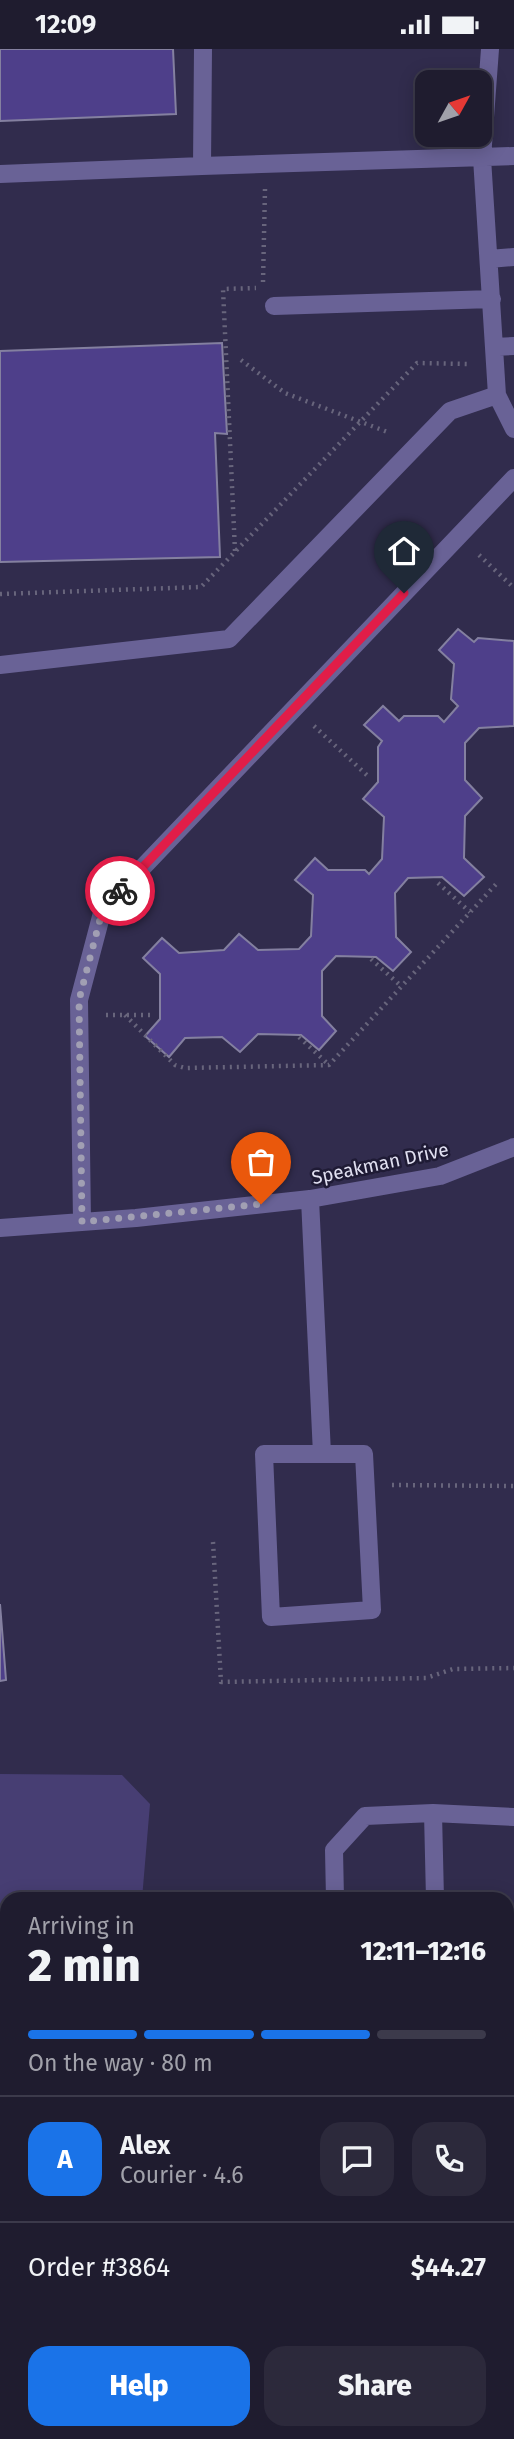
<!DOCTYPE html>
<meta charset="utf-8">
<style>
:root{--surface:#1f1c2f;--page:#2c293b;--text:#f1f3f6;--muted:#a1a1aa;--line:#3c3a4b;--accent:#1a73e8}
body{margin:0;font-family:"Fira Sans",sans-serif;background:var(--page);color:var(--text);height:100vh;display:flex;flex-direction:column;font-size:26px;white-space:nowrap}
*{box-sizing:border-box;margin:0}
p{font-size:23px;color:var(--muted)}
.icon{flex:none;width:38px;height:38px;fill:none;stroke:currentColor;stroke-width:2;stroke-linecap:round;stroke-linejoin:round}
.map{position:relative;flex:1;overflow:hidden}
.side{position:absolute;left:0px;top:1843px;width:514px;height:548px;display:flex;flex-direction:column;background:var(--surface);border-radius:21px 21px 0 0;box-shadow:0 4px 18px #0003,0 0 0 2px var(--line)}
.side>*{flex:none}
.needle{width:46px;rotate:50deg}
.buttons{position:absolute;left:415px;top:21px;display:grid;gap:14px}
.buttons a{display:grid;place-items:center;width:77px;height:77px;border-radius:14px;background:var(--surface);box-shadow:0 4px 18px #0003,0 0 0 2px var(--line);font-size:35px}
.pin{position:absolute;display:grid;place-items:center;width:60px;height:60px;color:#fff;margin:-72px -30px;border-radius:50% 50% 50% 0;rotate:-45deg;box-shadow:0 0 7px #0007}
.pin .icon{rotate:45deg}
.courier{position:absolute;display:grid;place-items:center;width:70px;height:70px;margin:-35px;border:5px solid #e11d48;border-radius:50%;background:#fff;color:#222;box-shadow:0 2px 9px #0007}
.overview em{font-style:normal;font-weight:800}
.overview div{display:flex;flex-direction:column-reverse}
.overview{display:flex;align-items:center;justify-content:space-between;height:119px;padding:0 28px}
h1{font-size:46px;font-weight:800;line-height:52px}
.bar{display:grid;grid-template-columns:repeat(4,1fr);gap:10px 7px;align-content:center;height:84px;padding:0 28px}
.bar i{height:9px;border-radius:5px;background:var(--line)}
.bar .on{background:var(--accent)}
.bar p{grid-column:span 4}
.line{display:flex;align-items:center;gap:18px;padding:0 28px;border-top:2px solid var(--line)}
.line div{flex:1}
.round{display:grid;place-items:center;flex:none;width:74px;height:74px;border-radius:21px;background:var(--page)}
.primary-button{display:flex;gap:14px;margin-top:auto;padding:14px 28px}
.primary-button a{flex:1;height:80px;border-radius:21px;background:var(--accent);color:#fff;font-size:28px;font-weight:800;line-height:80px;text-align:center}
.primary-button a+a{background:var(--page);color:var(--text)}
.status{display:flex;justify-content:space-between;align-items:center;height:49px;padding:0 35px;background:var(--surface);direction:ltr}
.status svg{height:19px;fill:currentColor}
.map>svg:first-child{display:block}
</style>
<div class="status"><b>12:09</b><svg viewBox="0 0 49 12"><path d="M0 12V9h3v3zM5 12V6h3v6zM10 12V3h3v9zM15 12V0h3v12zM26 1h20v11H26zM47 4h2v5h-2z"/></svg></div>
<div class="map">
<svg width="514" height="2390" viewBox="0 0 514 2390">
<rect width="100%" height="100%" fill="#29253f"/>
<path fill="#312c4d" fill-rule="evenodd" d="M 0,0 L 514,0 L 514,2390 L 0,2390 ZM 427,33 L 480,33 L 480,86 L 427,86 ZM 7,1850 L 508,1850 L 508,2384 L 7,2384 Z"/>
<path fill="#473e73" d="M 0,1725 L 122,1726 L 150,1755 L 142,1850 L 7,1850 L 7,1958 L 0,1955 Z"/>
<path fill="#4e3f8a" stroke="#8480a0" stroke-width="2" d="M 0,0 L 173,0 L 176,65 L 0,72 Z
M 222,294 L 227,385 L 215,384 L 220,508 L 0,513 L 0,302 Z
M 458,580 L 474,593 L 478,589 L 514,592 L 514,677 L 479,679 L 465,694 L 465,731 L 482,749 L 465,767 L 464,809 L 484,828 L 464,847 L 442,828 L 408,829 L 395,844 L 396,888 L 411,903 L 393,922 L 376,908 L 336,907 L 322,922 L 322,967 L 336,982 L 319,1001 L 301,986 L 258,985 L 240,1003 L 222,988 L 185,989 L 169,1008 L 145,987 L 160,970 L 160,925 L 143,909 L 162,889 L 179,904 L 224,901 L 239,885 L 258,901 L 299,900 L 311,887 L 313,846 L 295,831 L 315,809 L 328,821 L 365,821 L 369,825 L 382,810 L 384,768 L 363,750 L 378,733 L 378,698 L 382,692 L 364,676 L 383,657 L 399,672 L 404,667 L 438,667 L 444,673 L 458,657 L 451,650 L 454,615 L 439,601 Z
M 0,1555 L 6,1631 L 0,1632 Z
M 0,2066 L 7,2066 L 7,2338 L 0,2339 Z"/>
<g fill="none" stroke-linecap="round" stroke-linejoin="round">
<path stroke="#68657c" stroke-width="4.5" stroke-dasharray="2 5" stroke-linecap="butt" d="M 263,233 L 265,140
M 241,311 L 285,344 L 390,384
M 235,502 L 223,240 L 256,239
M 479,506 L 514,539
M 0,545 L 201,538 L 417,314 L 470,315
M 314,677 L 370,729
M 438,834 L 470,863
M 371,910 L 401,937
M 106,966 L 150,966
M 125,966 L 175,1016 L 185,1019 L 329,1016 L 498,833
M 299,988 L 329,1016
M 392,1436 L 514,1437
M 213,1493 L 221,1633 L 426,1629 L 453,1620 L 514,1619"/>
<path stroke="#696296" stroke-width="18" d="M 490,0 L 482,109 L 497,346 L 514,380
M 202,117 L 514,107
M 0,125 L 202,117 L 203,0
M 489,210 L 514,208
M 274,257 L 492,250
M 494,298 L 514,297
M 0,616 L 229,590 L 450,362 L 497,346
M 310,1150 L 322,1405 L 364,1405 L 372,1561 L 271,1568 L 264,1405 L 322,1405
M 82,1173 L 79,951 L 103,860 L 514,429
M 0,1179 L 136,1169 L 310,1150 L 440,1127 L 514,1098
M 433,1764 L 435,1850
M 335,1850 L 334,1801 L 365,1767 L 433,1764 L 514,1768
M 508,2303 L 514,2303
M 177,2384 L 177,2390"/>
</g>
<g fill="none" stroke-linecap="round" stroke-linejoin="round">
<path stroke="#a19fb3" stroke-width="7" stroke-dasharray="0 12.6" d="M 120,842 L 103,859 L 79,951 L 82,1173 L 261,1155"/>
<path stroke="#e11d48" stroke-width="9" d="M 120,842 L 404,544"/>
</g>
<g text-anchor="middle" stroke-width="5" stroke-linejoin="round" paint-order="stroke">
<g font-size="19" fill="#e1e0f1" stroke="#1f1b35">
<text transform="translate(380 1114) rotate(-12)" y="7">Speakman Drive</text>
</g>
</g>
</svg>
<div class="buttons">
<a><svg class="needle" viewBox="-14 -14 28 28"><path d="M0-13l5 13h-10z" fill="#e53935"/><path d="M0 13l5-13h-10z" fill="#a1a1aa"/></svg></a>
</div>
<div class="pin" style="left:261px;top:1155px;background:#ea580c"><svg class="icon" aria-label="bag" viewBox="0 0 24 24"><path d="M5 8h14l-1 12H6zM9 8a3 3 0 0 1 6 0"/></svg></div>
<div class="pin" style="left:404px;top:544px;background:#1f2937"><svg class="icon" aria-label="home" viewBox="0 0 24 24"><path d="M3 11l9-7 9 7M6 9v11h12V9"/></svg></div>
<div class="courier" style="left:120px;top:842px"><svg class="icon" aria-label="bike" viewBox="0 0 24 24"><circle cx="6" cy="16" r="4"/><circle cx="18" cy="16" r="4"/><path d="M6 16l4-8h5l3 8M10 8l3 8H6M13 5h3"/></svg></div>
<section class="side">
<div class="overview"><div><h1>2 min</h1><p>Arriving in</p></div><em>12:11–12:16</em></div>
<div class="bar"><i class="on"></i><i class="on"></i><i class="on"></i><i></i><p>On the way · 80 m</p></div>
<div class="line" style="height:126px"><b class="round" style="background:var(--accent);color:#fff">A</b><div><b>Alex</b><p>Courier · 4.6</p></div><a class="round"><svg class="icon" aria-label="chat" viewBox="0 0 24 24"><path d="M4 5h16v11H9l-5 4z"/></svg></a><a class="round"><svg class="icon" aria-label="phone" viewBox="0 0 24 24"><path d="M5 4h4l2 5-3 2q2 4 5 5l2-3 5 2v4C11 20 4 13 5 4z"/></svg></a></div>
<div class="line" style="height:91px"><div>Order #3864</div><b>$44.27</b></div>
<div class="primary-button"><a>Help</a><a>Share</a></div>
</section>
</div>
